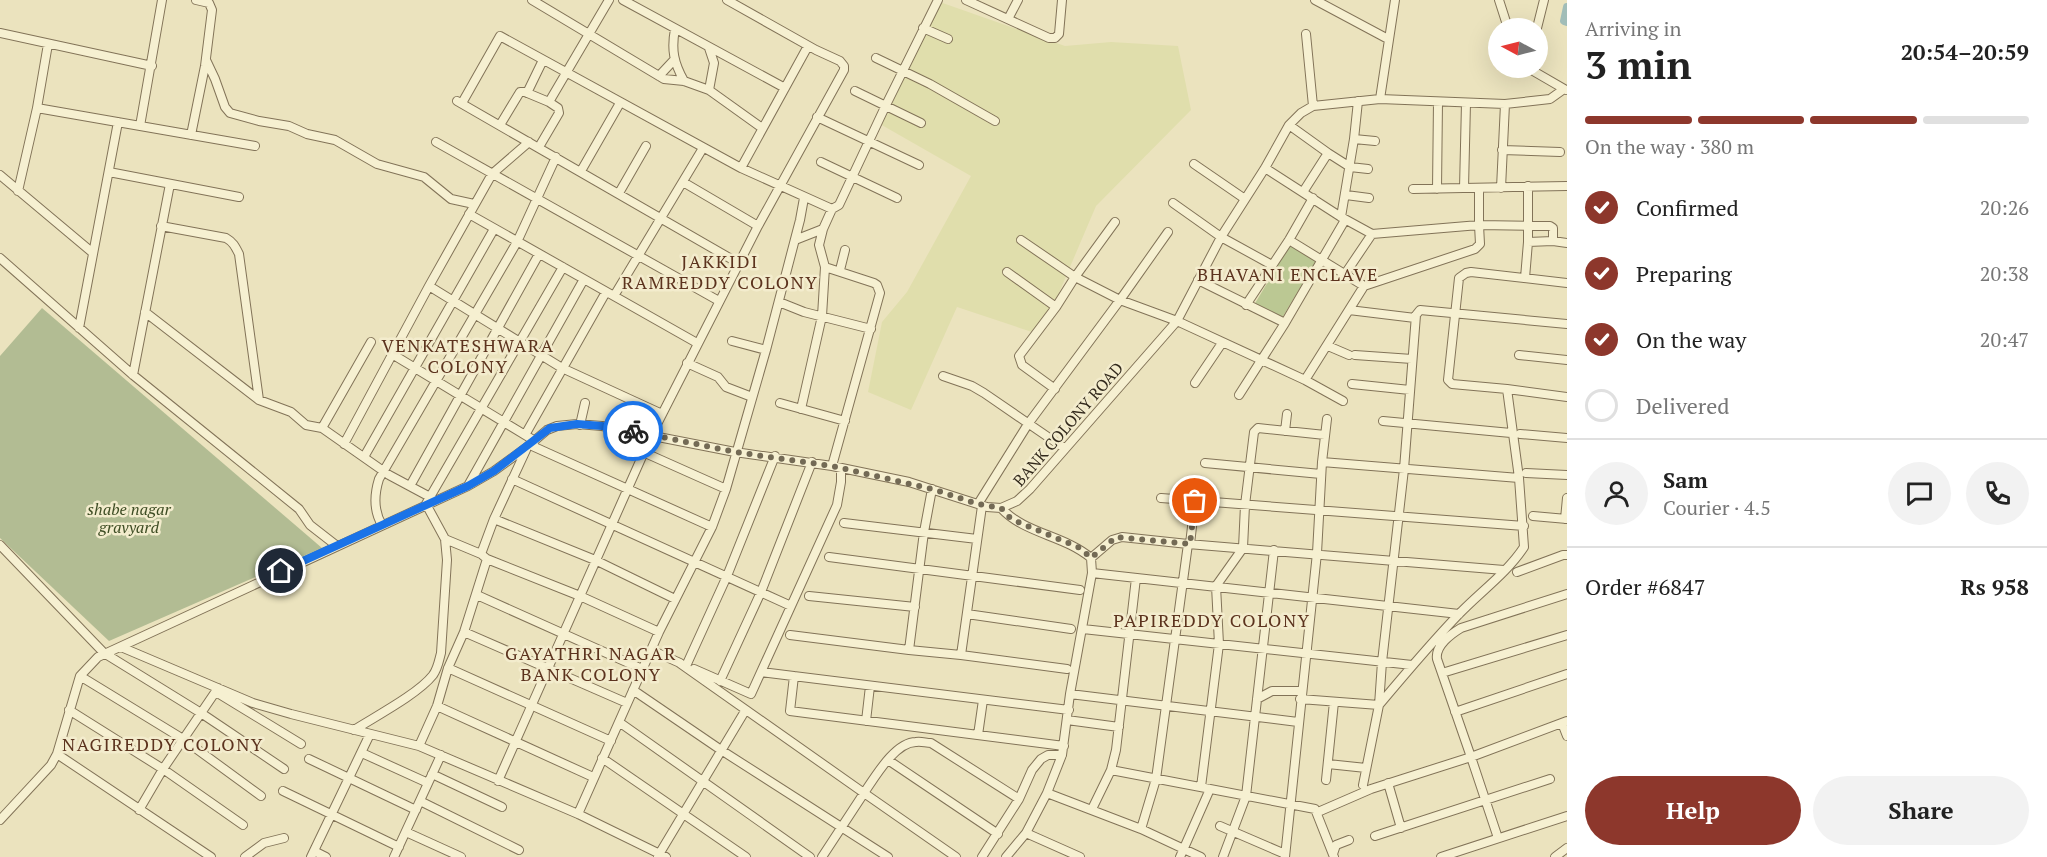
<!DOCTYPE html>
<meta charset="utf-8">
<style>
:root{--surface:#fff;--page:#f2f2f2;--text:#222;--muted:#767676;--line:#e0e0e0;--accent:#8d372c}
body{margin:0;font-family:"PT Serif",serif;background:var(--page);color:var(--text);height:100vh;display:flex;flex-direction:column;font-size:22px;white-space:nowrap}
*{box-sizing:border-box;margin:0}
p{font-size:20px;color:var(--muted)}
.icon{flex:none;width:33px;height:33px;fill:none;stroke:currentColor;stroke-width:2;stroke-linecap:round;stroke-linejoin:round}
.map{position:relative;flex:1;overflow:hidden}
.sheet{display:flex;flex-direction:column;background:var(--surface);width:480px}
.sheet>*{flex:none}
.needle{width:39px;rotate:277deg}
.tools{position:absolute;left:1488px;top:18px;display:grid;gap:12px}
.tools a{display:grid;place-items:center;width:60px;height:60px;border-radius:50%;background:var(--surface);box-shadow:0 6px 24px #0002;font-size:30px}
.pin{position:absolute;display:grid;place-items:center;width:51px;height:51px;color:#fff;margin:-26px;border:3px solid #fff;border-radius:50%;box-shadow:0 2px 6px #0007}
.courier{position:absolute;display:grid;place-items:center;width:60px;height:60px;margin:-30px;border:4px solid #1a73e8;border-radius:50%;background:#fff;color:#222;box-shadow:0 2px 8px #0007}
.headline em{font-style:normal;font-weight:800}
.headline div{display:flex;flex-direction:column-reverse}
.headline{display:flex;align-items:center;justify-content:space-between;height:102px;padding:0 18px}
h1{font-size:39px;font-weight:800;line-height:45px}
.bar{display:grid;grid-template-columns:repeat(4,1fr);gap:9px 6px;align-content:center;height:72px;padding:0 18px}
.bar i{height:8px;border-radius:4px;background:var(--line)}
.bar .on{background:var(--accent)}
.bar p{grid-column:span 4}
.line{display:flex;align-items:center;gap:15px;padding:0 18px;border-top:2px solid var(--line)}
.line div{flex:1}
.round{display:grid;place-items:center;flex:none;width:63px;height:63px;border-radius:32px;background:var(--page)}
ol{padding:0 18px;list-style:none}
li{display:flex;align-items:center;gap:18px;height:66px}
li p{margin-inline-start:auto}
li .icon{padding:6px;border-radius:50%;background:var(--accent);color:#fff;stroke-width:4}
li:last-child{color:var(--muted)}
li i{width:33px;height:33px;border:3px solid var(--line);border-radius:50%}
.primary-button{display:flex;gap:12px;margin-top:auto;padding:12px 18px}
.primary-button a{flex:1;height:69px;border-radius:36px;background:var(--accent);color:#fff;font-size:24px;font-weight:800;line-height:69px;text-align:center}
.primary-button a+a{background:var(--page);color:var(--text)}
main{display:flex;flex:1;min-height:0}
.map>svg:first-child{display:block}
</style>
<main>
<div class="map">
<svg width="1567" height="857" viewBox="0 0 1567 857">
<rect width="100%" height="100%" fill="#ebe3be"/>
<path fill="#e0deac" d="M 937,1 L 1065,46 L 1111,42 L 1178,46 L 1191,110 L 1096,206 L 1041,335 L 957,307 L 911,410 L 868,392 L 882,322 L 907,292 L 971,176 L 880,124 Z"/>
<path fill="#bbc893" d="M 1290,245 L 1316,261 L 1282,318 L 1254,305 Z"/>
<path fill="#b2bc93" d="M 42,308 L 322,548 L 109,641 L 0,538 L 0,356 Z"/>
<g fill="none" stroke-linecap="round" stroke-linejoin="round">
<path stroke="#a1bdb8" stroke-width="8" d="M 1567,7 L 1564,21 L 1567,22"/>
<defs>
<path id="minor" d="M 532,0 L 664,79 L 684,81 L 709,90 L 762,128
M 623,0 L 785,88
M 966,0 L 1049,38 L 1055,38 L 1059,34 L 1062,0
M 1315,0 L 1388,39
M 1499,0 L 1508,28
M 1008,19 L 1018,0
M 923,28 L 948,39
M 1537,28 L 1544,0
M 675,29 C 671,50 674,63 684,81
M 0,33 L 152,66
M 1306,34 L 1313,106
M 876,58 L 930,84 L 995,121
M 206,60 L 215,79 L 225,107 L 230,113 L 259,121 L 289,126 L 307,134 L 335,140 L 377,164 L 424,177 L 451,199 L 474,204
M 1528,68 L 1566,90
M 659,76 L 674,60
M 709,90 L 714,63 L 709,48
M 855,91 L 921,123
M 527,93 L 543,60
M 1380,99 L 1395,0
M 457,101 L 740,264
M 462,103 L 500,36 L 741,168 L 832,209 L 839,205 L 885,107 L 938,0
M 37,108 L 255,146
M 817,117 L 919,165
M 500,125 L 520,92 L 525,92 L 549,102
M 1289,125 L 1328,153 L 1350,167 L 1368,169
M 140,126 L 162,0
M 191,135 L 205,66 L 212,10 L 209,3 L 196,0
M 1354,139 L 1375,141
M 436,142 L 719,301
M 539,147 L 559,113 L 558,108 L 549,102 L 609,0
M 1502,150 L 1560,152
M 821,162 L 897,198
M 1194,164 L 1245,199
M 741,168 L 808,46
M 1265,168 L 1341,217 L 1372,234 L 1479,225 L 1480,244 L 1475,249 L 1364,286 L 1305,380
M 581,171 L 620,103
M 109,172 L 239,197
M 0,175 L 93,253
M 683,182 L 758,226
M 1464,188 L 1466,103
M 1479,188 L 1479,225 L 1550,226 L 1553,228 L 1553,241
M 1501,188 L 1505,104
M 1413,189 L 1567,186
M 1437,189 L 1438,102
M 18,191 L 37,108 L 48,44
M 1303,192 L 1328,153
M 619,193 L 646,146
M 1346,195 L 1369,198
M 1173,203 L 1221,237 L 1272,265
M 469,214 L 697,343
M 1341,217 L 1354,139 L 1358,101
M 161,226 L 226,238 C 233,242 235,246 239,254 L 259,400
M 795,240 L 823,229
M 1021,240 L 1075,277 L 1115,222
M 1289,240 L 1364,286
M 1528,242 L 1528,186
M 0,258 L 133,375 L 299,509 L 310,525 L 337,546
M 825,267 L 874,283 L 877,285 L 880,293 L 832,466
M 840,270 L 845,250
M 1007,272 L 1056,307
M 1345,274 L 1372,234
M 1525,278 L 1528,242 L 1553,241 L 1567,243
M 1198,280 L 1285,323
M 429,286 L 562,368 L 662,414
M 614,296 L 703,148
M 779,302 L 804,312 L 871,329
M 1246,305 L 1289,240 L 1313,198
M 1349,310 L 1415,318
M 145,312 L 259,400 L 291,412 L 306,425 L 322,428 L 389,475 L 430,497 L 426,504 L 445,539 L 447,560 L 441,653 C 439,660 438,668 433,675 C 418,694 376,716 354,730
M 79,328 L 118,122
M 732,341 L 766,350
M 1328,346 L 1349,355
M 392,354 L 535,441
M 1355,355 L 1412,359
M 1519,355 L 1567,360
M 687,363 L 718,377 L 726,387 L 752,397
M 133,375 L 170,184
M 943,376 L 972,386 L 984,393 L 1064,448
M 1195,383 L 1222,343
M 1352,384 L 1410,390
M 1055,389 L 1022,365 L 1019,356 L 1056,307 L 1075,277 L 1120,300 L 1177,321 L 1305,380 L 1343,401
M 1507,389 L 1452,384 L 1448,380 L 1459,278 L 1466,273 L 1471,272 L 1567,283
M 1239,395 L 1285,323 L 1345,220
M 780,403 L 845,421
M 801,409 L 822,316 L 825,267 L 819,245 L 823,229 L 832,209
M 1383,421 L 1511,433
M 580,425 L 585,403
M 322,428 L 371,342
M 1285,431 L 1287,414
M 1520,434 L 1567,438
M 525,435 L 606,292
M 344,444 L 429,286 L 492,174 L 529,142
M 530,445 L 712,527
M 643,452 L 726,489
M 364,457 L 494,229
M 1322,462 L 1519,478
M 1205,463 L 1321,474
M 1526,473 L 1567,475
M 512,479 L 791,606
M 469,484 L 584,279
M 410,486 L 539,254
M 932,489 L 924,532 L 909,650 L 961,655 L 982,506
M 430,497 L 563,267
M 1161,498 L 1524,526
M 978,504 L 1028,424 L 1120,300 L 1168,232
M 1001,508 C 1025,534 1064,535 1091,558 L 1092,573 L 1070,694 L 1062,755 L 1047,793 L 1026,833 L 1006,857
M 1533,516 L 1567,519
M 494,519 L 595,560 L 675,599
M 1565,519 L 1567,498
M 844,523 L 977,539
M 382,525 C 373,510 374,495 379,479 L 517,242 L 556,157
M 445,539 L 481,554 L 487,559 L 580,596 L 659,632
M 1190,544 L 1195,501
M 0,545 L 104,653 L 201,713 L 284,769
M 481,554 L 494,519 L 526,450
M 829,557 L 1080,590
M 1091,558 L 1112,540 L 1122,537 L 1188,544 L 1504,570
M 1517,572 L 1563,555 L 1567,555
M 1092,573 L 1459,614
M 477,595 L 642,669
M 809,596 L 915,607
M 967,614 L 1071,629
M 1083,629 L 1412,665
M 464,632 L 627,703
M 790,635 L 909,650
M 121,647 L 253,703 L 291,714 L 419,746 L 578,814 L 666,857
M 651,650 L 680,663
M 961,655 L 1067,669
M 678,662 L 864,793 C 875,777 895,742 916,742 C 921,741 926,743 931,743 L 1019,799
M 686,666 L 727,576 L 775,456
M 448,668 L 611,741
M 694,669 L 751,694 L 837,505 L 841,482 L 841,469
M 761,672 L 1069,710
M 1442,673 L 1567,635
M 80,676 L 183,739 L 261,796
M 794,676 L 790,711 L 1064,746
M 720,681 L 761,592 L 812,462
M 633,690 L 721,750 L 888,857
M 216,692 L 301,744
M 1070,694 L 1298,722
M 1257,699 L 1272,691 L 1302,691
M 1300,699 L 1379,705
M 1379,705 C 1405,674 1431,643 1459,614 C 1480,592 1507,573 1524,547 L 1519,478 L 1507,389 L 1567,397
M 437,706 L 593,777
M 69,710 L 163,769 L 243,825
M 1455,712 L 1567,674
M 1067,720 L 1119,727
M 866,721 L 870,686
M 619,722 L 810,857
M 1562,723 L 1567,736
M 978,735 L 983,700
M 419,746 L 437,706 L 448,668 L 464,632 L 487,559
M 362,753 L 428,783
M 57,754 L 211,857
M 602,758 L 746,857
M 309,759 L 416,810
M 888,760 L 998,834
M 1328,764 L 1366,768
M 1111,770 L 1315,809 L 1334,857
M 432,774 L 502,807
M 1326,780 L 1334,702
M 498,781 L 652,434 L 758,226 L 844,70 L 844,66 L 840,61 L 816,50 L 727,0
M 1388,783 L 1401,828
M 1363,785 L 1379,705 L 1382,662 L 1404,469 L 1416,315 L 1420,310 L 1567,324
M 1201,787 L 1219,644 L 1216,586 L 1243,548 L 1245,505 L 1254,432 L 1258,428 L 1325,435
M 283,791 L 399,847
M 1047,793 L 1141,829 L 1201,857
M 420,801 L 519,850
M 1092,809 L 1111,770 L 1116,750 L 1136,578
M 139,810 L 163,769 L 218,688
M 1318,812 L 1371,789 L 1471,757 L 1437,659 C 1435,646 1451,634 1461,628 L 1567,594
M 578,814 L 659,632 L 712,527 L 726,489 L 766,350 L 800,220 L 804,198
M 0,820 L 51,765 L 57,754 L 80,676 L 98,657 L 468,486 L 494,471 L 527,447 L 547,430 L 557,426 L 577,424 L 602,426 L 735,452 L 832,466 L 909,482 L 987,507 L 1001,508 L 1017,501 L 1030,489 L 1177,321 L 1221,237 L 1265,168 L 1289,125 L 1301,113 L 1313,106 L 1380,99 L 1505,104 L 1550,99 L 1564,89
M 1220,826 L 1285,854
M 1141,829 L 1156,779 L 1188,544
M 406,832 L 461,857
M 1026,833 L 1080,857
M 1375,836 L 1550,779
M 1498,838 L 1471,757 L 1567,721
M 314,851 L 326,857
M 1333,854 L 1336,845 L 1349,840
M 658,856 L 745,711
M 245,857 L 264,843 L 284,838
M 311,857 L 370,734
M 394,857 L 441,755
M 822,857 L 864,793 L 956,857
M 982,857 L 1019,799 L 1032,770 L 1041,759 L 1048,755 L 1062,755
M 1180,857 L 1210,789
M 1223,857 L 1246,796 L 1274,550
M 1285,857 L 1317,553 L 1322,462 L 1327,419
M 1441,857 L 1567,816
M 1555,857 L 1567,848"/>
</defs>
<use href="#minor" stroke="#827358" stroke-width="10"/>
<use href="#minor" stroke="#f6f0d1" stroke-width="8"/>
</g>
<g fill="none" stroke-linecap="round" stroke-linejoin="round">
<path stroke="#736a55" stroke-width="6" stroke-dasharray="0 10.8" d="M 633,431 L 735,452 L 832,466 L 932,489 L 978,504 L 1001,508 L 1011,519 L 1080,548 L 1091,558 L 1116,537 L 1190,544 L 1195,501"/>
<path stroke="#1a73e8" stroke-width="8" d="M 281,571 L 468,486 L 494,471 L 550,428 L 577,424 L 602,426 L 633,431"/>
</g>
<g text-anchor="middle" stroke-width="5" stroke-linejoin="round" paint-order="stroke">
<g font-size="16" fill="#32291c" stroke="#f3eccd">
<text transform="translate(1068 424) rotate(-49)" y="6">BANK COLONY ROAD</text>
</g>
<g font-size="16" font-style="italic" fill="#3e4d24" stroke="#f3eccd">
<text x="129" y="515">shabe nagar<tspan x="129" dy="18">gravyard</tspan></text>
</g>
<g font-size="18" letter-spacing="1.5" fill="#5c331e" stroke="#f3eccd">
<text x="720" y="268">JAKKIDI<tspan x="720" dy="21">RAMREDDY COLONY</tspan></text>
<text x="1288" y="281">BHAVANI ENCLAVE</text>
<text x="468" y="352">VENKATESHWARA<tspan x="468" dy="21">COLONY</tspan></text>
<text x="1212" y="627">PAPIREDDY COLONY</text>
<text x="591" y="660">GAYATHRI NAGAR<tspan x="591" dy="21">BANK COLONY</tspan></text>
<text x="163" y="751">NAGIREDDY COLONY</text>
</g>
</g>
</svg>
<div class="tools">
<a><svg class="needle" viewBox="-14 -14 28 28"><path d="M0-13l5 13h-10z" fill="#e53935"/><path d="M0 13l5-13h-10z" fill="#767676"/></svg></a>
</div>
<div class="pin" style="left:1195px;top:501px;background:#ea580c"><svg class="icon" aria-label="bag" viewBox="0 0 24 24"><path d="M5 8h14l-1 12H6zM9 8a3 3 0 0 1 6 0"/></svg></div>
<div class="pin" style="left:281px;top:571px;background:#1f2937"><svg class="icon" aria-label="home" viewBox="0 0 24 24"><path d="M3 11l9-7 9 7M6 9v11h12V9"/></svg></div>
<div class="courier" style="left:633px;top:431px"><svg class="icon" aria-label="bike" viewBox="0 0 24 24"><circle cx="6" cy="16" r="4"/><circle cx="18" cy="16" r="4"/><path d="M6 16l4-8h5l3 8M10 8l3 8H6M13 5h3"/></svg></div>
</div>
<section class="sheet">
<div class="headline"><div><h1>3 min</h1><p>Arriving in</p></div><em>20:54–20:59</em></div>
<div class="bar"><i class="on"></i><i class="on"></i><i class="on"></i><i></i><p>On the way · 380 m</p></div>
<ol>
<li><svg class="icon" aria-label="check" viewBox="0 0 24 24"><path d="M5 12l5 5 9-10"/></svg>Confirmed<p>20:26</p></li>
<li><svg class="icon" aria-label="check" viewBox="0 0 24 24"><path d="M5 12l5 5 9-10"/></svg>Preparing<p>20:38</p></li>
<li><svg class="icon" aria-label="check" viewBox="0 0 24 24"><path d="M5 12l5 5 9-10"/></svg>On the way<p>20:47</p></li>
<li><i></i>Delivered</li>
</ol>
<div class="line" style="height:108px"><a class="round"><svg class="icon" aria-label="person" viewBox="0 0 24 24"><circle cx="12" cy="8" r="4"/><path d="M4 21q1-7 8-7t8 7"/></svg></a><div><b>Sam</b><p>Courier · 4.5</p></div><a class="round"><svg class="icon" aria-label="chat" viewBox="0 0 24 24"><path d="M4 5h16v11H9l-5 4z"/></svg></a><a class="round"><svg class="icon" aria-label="phone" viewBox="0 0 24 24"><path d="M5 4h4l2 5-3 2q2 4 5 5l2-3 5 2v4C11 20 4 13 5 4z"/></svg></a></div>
<div class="line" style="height:78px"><div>Order #6847</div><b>Rs 958</b></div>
<div class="primary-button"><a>Help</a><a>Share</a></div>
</section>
</main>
